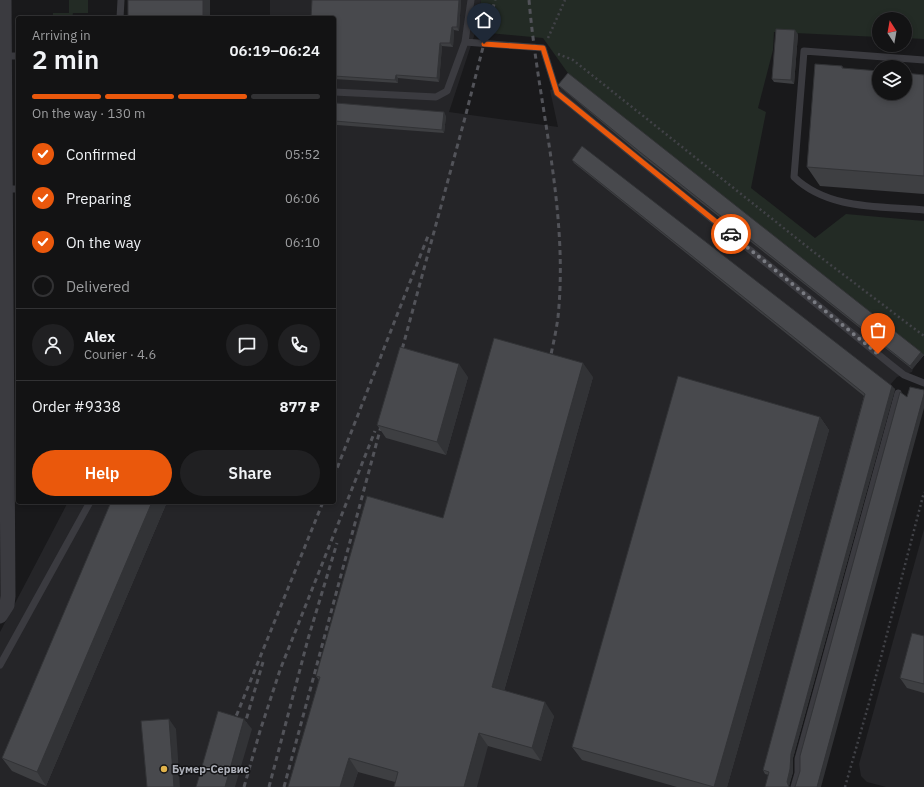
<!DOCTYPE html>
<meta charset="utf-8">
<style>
:root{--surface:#131314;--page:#202022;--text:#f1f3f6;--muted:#9d9ea0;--line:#323234;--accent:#ea580c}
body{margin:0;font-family:"IBM Plex Sans",sans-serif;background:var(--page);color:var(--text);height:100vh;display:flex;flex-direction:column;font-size:15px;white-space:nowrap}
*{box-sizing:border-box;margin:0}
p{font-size:13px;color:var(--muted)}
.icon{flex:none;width:22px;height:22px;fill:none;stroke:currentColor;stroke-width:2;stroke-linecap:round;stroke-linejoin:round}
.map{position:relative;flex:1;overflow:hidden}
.panel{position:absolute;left:16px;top:16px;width:320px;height:488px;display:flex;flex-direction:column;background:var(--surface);border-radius:4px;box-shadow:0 2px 6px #0003,0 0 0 1px var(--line)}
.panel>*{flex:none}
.needle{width:26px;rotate:349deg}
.controls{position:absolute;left:872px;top:12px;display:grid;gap:8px}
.controls a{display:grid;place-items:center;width:40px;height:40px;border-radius:50%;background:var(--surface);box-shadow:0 2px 6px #0003,0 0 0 1px var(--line);font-size:20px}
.pin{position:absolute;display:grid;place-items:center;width:34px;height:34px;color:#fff;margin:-41px -17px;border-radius:50% 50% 50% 0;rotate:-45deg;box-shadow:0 0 4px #0007}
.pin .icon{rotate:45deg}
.courier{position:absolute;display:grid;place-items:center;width:40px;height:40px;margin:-20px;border:3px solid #ea580c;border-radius:50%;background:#fff;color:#222;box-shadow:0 1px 5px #0007}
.overview em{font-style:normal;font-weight:600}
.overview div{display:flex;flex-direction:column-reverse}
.overview{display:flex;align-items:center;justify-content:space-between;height:68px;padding:0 16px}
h1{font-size:26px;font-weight:600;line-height:30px}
.bar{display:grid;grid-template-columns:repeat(4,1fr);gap:6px 4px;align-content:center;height:48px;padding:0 16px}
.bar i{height:5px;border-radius:3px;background:var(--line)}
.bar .active{background:var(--accent)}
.bar p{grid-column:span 4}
.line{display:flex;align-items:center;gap:10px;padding:0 16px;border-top:1px solid var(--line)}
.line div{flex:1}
.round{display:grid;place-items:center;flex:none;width:42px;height:42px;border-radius:21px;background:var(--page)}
ol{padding:0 16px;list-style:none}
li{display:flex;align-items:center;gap:12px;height:44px}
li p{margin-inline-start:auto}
li .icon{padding:4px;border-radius:50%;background:var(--accent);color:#fff;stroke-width:4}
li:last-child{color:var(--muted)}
li i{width:22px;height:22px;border:2px solid var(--line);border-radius:50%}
.action{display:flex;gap:8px;margin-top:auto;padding:8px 16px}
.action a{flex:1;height:46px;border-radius:24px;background:var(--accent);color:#fff;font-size:16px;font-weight:600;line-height:46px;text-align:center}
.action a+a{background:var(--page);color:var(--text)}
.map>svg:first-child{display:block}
</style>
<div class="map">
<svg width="924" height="787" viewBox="0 0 924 787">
<rect width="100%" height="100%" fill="#19191b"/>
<path fill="#252528" d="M 270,0 L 481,0 L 478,24 L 449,112 L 558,127 L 550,90 L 556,88 L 559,90 L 570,76 L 924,355 L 913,369 L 912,372 L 897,377 L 890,385 L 769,787 L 0,787 L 0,632 L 68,502 L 334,502 L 334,18 L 270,18 Z
M 924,529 L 924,787 L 886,787 L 867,782 L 861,776 L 859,764 Z"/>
<path fill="#232b25" d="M 69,0 L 88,0 L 88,13 L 73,13 L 72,18 L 53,18 L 53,13 L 69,13 Z
M 481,0 L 924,0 L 924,39 L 905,38 L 905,19 L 879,19 L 879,37 L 774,32 L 773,50 L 758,108 L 766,112 L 751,188 L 815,238 L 846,214 L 924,221 L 924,355 L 570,76 L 543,38 L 479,32 Z"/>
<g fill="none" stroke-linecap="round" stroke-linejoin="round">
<path stroke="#414247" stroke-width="2.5" stroke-dasharray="2 3" stroke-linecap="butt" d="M 548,38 L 565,0
M 558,54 L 573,60 L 815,253 L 924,336
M 845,787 L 869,703 L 924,492"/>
<path stroke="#3b3b40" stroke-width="7" d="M 120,18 L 121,0
M 465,42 L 543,48 L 557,93 L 890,364 L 904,375 L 924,383
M 5,56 L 18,56
M 924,60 L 804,51 L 794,177 C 828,210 880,206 924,210
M 334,92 L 436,97 L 447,91 L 465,42 L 471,0
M 5,189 L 18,189
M 0,665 L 90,502
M 794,787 L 798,773 L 798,759 L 898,393"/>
<path stroke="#3b3b40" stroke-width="15" d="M 0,616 L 7,605 L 8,596 L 4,0"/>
<path stroke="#525359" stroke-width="3" stroke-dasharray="5 4" stroke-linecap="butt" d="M 529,0 C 538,106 569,210 558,317 C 556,333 552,349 549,364
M 400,357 L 466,114 L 495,0
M 334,476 L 428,236
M 233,724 L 323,502
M 244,727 L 263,662
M 244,787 L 260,731 L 280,670 L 375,431
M 269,787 L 308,639 L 337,543
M 284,787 L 383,419"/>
</g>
<path fill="#3e3f42" d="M 461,0 L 459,31 L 454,30 L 453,47 L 442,46 L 439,82 L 398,78 L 398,83 L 334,79 L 334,18 Z
M 798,34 L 794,84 L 774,82 L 772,79 Z
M 842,66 L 844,69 L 924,75 L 924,194 L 820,186 L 807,167 Z
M 558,85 L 924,355 L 912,369 L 642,156 L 561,88 Z
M 446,116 L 444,133 L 337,125 L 335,121 Z
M 572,160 L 895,389 L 793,758 L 793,772 L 789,786 L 769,775 L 765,774 L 763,770 L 864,396 L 574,163 Z
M 468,377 L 446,455 L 386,438 L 377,425 Z
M 593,377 L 504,691 L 554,716 L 541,761 L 488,746 L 395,782 L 358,772 L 353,787 L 288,787 L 319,680 L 316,676 L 443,518 Z
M 820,417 L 829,430 L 727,787 L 677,787 L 582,760 L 572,747 Z
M 111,502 L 167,502 L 46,786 L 12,771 L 2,758 Z
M 924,636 L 924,693 L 907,688 L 900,678 Z"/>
<path fill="#323336" d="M 203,0 L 210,0 L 210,18 L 203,18 Z
M 459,0 L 461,0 L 459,31 L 457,27 Z
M 452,27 L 454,30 L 453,47 L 450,43 Z
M 795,30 L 798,34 L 794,84 L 791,80 Z
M 440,43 L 442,46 L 439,82 L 437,78 Z
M 396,75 L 398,78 L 398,83 L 395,80 Z
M 444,112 L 446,116 L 444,133 L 442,130 Z
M 921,352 L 924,355 L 912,369 L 910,366 Z
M 583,363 L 593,377 L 501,701 L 492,687 Z
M 459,364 L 468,377 L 446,455 L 437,442 Z
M 892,386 L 895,389 L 793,758 L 793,772 L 789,786 L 790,787 L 789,787 L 787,782 L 791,754 Z
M 924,394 L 924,408 L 821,787 L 817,787 Z
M 820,417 L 829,430 L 727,787 L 714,787 Z
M 152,502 L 167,502 L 46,786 L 37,772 Z
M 545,702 L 554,716 L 541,761 L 532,748 Z
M 169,719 L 176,729 L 180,787 L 174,787 Z
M 244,719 L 252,729 L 235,787 L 225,787 Z
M 479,733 L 488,746 L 477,787 L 464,787 Z
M 349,758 L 358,772 L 353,787 L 340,787 Z"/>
<path fill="#48494d" stroke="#323336" d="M 128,0 L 203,0 L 203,18 L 128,18 Z
M 312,0 L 459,0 L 457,27 L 452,27 L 450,43 L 440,43 L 437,78 L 396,75 L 395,80 L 334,76 L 334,18 L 311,18 Z
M 776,29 L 795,30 L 791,80 L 772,79 Z
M 815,64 L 842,66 L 842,68 L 879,71 L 879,93 L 905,93 L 905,73 L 924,75 L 924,176 L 807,167 Z
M 568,73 L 921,352 L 910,366 L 640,152 L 558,85 Z
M 336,103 L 444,112 L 442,130 L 335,121 Z
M 582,146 L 892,386 L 791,754 L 790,769 L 787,782 L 789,787 L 765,787 L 769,772 L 763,770 L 865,394 L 572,160 Z
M 494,338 L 583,363 L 492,687 L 545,702 L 532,748 L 479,733 L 464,787 L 394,787 L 398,772 L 349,758 L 340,787 L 288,787 L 320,677 L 316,676 L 367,496 L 443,518 Z
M 400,347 L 459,364 L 437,442 L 377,425 Z
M 678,376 L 820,417 L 714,787 L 572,747 Z
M 910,387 L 924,390 L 924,394 L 817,787 L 794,787 L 795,787 L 800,771 L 800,756 L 900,392 L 907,397 Z
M 111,502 L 152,502 L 37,772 L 2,758 Z
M 912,633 L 924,636 L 924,684 L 900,678 Z
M 218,711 L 244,719 L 225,787 L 196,787 Z
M 169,719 L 174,787 L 147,787 L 141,721 Z"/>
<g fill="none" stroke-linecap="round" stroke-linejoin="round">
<path stroke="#797b82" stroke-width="4" stroke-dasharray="0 7.2" d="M 731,234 L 878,354"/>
<path stroke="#ea580c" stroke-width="5" d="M 484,44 L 543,48 L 557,93 L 731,234"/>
</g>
<circle fill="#e1b34b" stroke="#141416" stroke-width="1.5" cx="164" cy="769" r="4"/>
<g text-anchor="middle" stroke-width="3" stroke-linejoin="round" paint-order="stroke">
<g font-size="11" font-weight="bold" fill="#adb0b9" stroke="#141416" text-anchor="start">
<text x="172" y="773">Бумер-Сервис</text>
</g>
</g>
</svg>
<div class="controls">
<a><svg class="needle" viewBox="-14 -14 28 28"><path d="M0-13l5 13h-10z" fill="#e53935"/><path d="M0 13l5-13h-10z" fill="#9d9ea0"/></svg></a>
<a><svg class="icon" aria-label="layers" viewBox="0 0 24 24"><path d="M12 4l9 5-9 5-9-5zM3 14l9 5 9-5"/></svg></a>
</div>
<div class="pin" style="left:878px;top:354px;background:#ea580c"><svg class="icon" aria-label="bag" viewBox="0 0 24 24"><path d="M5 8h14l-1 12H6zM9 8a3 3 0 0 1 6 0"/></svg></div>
<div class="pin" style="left:484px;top:44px;background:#1f2937"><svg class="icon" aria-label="home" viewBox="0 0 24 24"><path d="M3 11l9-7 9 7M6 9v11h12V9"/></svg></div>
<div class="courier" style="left:731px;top:234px"><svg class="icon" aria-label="car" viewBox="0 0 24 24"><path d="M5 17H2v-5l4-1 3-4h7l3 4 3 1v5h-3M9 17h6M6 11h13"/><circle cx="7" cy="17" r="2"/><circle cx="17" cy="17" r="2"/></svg></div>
<section class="panel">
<div class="overview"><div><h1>2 min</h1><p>Arriving in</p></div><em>06:19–06:24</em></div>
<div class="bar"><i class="active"></i><i class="active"></i><i class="active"></i><i></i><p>On the way · 130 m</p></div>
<ol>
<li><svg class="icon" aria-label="check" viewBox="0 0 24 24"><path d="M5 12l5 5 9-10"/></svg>Confirmed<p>05:52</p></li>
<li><svg class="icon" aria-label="check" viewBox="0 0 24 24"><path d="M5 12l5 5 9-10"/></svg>Preparing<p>06:06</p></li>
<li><svg class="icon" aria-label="check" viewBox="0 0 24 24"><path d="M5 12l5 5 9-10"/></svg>On the way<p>06:10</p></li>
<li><i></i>Delivered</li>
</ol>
<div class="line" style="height:72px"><a class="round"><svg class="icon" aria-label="person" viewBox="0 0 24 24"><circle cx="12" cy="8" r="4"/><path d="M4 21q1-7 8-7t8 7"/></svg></a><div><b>Alex</b><p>Courier · 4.6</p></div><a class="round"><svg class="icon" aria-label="chat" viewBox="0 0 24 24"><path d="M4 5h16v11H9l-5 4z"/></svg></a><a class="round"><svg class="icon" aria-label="phone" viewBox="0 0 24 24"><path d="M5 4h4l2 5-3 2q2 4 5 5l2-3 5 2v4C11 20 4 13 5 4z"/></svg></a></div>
<div class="line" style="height:52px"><div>Order #9338</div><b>877 ₽</b></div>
<div class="action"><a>Help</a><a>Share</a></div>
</section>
</div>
